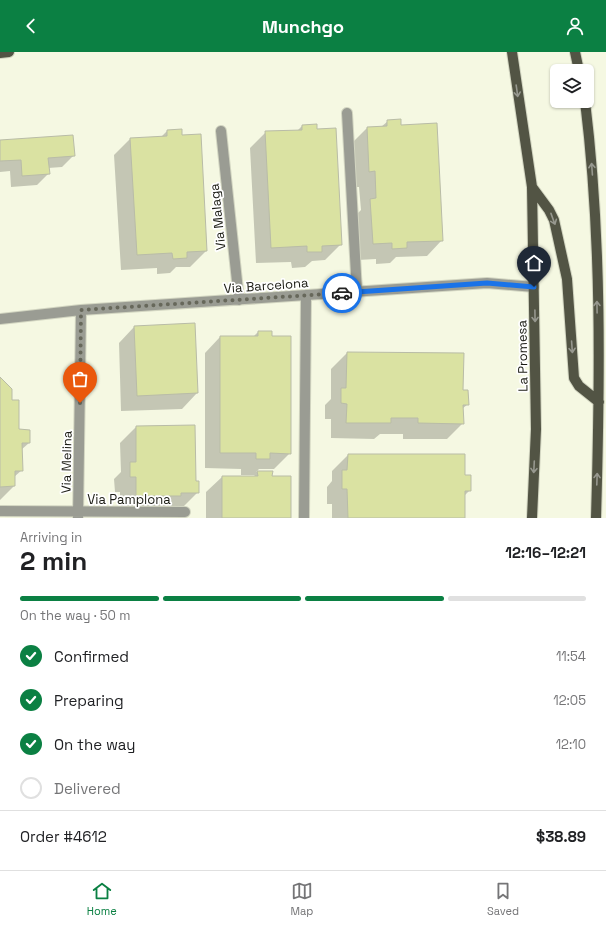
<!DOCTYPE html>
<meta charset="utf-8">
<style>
:root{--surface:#fff;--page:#f2f2f2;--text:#202124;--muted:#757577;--line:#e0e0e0;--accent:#0b8043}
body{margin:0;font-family:"Space Grotesk",sans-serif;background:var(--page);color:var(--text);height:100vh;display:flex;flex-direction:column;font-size:15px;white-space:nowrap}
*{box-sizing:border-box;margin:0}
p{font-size:13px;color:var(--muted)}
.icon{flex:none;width:22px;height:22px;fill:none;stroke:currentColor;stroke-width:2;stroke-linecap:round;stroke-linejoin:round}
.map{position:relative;height:466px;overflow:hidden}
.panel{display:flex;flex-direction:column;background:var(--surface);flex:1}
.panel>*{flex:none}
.controls{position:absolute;left:550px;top:12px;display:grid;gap:8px}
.controls a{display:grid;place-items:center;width:44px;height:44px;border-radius:6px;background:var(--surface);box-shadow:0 1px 3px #0004;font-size:20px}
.pin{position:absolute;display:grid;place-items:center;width:34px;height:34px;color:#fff;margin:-41px -17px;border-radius:50% 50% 50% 0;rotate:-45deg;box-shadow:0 0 4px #0007}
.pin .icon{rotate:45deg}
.courier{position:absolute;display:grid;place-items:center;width:40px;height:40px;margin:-20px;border:3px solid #1a73e8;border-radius:50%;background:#fff;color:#222;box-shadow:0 1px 5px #0007}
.overview em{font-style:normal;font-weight:700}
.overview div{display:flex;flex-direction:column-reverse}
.overview{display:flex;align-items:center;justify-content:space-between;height:68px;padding:0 20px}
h1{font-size:26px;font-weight:700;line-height:30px}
.bar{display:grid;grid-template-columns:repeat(4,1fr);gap:6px 4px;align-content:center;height:48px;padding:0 20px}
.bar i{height:5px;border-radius:3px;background:var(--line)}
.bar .active{background:var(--accent)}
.bar p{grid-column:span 4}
.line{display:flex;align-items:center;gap:10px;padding:0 20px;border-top:1px solid var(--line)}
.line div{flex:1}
ol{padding:0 20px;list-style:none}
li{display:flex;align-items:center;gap:12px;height:44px}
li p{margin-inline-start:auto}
li .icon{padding:4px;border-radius:50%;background:var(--accent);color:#fff;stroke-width:4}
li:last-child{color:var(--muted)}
li i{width:22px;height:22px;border:2px solid var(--line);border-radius:50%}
header{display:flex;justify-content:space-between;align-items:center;height:52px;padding:0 20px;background:var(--accent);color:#fff;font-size:18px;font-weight:700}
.tabs{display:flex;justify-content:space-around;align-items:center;height:56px;border-top:1px solid var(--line);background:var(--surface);font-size:11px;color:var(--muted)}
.tabs a{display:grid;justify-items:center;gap:2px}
.tabs .active{color:var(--accent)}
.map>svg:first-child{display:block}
</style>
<header><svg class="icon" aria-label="back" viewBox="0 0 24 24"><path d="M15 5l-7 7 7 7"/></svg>Munchgo<svg class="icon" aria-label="person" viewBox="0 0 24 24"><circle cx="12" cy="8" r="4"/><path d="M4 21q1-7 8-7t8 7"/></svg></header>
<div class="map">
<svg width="606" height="466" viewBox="0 0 606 466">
<rect width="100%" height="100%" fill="#f5f8e2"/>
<path fill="#0003" d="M 388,69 L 400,74 L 442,188 L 427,204 L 396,205 L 390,211 L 376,212 L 376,207 L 358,208 L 355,164 L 361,158 L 359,135 L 354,135 L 351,92 L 367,76 L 381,75 Z
M 302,74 L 341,192 L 325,208 L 312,209 L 305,215 L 292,216 L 291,210 L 256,211 L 250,96 L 266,80 L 297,79 Z
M 167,79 L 206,199 L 190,215 L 176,215 L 170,221 L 157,222 L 157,216 L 121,218 L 114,103 L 130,87 L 161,85 Z
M 0,89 L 74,103 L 62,115 L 48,116 L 49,121 L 37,133 L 11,135 L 10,119 L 0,120 Z
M 134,275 L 197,341 L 182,357 L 121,359 L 119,291 Z
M 258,280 L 290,401 L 274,417 L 259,417 L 256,420 L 272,420 L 271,425 L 290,466 L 206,466 L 206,440 L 222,425 L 253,425 L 255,423 L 241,423 L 241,417 L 205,416 L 205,301 L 220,285 L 253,285 Z
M 347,301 L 462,339 L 468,352 L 462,357 L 463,371 L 447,387 L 403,387 L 403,382 L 380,382 L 374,387 L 331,386 L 331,367 L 325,367 L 325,353 L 331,347 L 331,317 Z
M 0,327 L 11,349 L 18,378 L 29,391 L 21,398 L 22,418 L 14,425 L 14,434 L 0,448 Z
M 136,375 L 195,430 L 198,440 L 182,456 L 120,460 L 120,440 L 115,440 L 114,427 L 121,420 L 120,391 Z
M 348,403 L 470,438 L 464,444 L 464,466 L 332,466 L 332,452 L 327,452 L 327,435 L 332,429 L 332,419 Z"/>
<path fill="#dae2a2" stroke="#b9bca7" d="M 401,67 L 401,73 L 437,71 L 443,189 L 407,190 L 407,196 L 392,197 L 392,191 L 373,192 L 370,147 L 376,146 L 375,119 L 369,120 L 367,75 L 387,74 L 387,68 Z
M 317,72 L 317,77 L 336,76 L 342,193 L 322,194 L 322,200 L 307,200 L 307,194 L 271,196 L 265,79 L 302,78 L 302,73 Z
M 182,77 L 182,83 L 201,82 L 207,199 L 187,200 L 187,206 L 173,207 L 172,201 L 137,203 L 130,86 L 167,84 L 167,78 Z
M 73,83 L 75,104 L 48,106 L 50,122 L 22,124 L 21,108 L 0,109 L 0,88 Z
M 195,271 L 198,341 L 137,344 L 134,274 Z
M 258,279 L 272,279 L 272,284 L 291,284 L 291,402 L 270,401 L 270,407 L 256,407 L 256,401 L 220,401 L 220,284 L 258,284 Z
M 347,300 L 464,301 L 463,338 L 468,338 L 469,353 L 463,353 L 464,372 L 418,371 L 418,366 L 391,366 L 391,371 L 346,371 L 347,352 L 341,351 L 341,336 L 346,336 Z
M 0,325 L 12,337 L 12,348 L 19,348 L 19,377 L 30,378 L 30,391 L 22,391 L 23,419 L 15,419 L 15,434 L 0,435 Z
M 195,373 L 196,429 L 199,429 L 199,441 L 181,441 L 181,444 L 136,444 L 136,425 L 130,425 L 130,410 L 136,410 L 136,374 Z
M 348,402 L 465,402 L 465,423 L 471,423 L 471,439 L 465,439 L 465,466 L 348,466 L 347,437 L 342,437 L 342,418 L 347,418 Z
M 257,419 L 273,419 L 272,424 L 291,424 L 291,466 L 222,466 L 222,424 L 258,424 Z"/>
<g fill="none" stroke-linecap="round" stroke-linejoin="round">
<defs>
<path id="minor" d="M 347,61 L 357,240
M 221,79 L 239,248
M 0,267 L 81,258 L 487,231 L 534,235
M 0,459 L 185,460
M 78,466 L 81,258
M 304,466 L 306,244"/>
<path id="major" d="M 512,0 L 532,135 L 536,377 L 532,466
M 575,0 L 579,19
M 0,1 L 9,0
M 585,49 C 602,187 600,327 596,466
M 532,135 L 549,158 L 554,168 L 567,227 L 574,326 L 579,334 L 599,350"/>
</defs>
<use href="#minor" stroke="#d2d5c1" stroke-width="12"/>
<use href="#major" stroke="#d2d5c1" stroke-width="12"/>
<use href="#minor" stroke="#9a9c93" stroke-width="10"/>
<use href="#major" stroke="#525444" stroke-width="10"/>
</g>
<defs><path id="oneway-shaft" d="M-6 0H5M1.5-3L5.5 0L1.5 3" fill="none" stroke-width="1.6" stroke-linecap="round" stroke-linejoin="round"/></defs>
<g stroke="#97988f">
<use href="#oneway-shaft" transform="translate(517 39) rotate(82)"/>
<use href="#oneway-shaft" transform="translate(592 117) rotate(-94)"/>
<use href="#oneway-shaft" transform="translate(553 167) rotate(70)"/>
<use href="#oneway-shaft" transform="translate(597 255) rotate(-91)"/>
<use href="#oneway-shaft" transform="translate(535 264) rotate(89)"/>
<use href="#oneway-shaft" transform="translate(572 295) rotate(86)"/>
<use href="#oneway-shaft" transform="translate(534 415) rotate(93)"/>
<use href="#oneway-shaft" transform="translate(597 427) rotate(-88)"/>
</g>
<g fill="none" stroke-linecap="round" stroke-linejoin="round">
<path stroke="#67685b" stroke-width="4" stroke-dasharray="0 7.2" d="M 80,351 L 81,258 L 342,241"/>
<path stroke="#1a73e8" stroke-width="5" d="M 342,241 L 487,231 L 534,235"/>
</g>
<g text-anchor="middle" stroke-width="3.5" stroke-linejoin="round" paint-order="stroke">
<g font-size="13" fill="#1a1b13" stroke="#fff">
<text transform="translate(217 165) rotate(-96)" y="5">Via Malaga</text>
<text transform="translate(266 233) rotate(-4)" y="5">Via Barcelona</text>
<text transform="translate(522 304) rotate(-91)" y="5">La Promesa</text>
<text transform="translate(66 410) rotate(-89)" y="5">Via Melina</text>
<text x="129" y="452">Via Pamplona</text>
</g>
</g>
</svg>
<div class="controls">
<a><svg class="icon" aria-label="layers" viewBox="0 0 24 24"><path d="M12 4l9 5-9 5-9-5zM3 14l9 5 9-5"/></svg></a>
</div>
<div class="pin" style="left:80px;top:351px;background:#ea580c"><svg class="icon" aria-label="bag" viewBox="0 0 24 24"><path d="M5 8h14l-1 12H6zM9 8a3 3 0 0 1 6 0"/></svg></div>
<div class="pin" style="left:534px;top:235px;background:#1f2937"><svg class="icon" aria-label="home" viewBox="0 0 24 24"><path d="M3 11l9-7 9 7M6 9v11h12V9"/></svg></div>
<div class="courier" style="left:342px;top:241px"><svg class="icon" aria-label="car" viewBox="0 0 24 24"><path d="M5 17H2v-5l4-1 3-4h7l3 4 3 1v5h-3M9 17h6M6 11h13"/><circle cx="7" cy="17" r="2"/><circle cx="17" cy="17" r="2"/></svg></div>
</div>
<section class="panel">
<div class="overview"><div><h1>2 min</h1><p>Arriving in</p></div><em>12:16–12:21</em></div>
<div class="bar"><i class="active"></i><i class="active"></i><i class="active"></i><i></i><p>On the way · 50 m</p></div>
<ol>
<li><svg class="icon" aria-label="check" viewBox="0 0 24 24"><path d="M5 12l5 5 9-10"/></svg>Confirmed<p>11:54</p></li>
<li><svg class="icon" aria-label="check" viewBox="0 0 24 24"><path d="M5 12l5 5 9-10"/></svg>Preparing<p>12:05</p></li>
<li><svg class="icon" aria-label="check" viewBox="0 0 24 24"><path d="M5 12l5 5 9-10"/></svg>On the way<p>12:10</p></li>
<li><i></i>Delivered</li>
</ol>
<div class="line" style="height:52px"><div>Order #4612</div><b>$38.89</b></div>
</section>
<nav class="tabs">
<a class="active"><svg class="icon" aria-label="home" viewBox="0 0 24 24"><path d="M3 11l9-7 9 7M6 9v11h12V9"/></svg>Home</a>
<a><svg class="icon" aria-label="map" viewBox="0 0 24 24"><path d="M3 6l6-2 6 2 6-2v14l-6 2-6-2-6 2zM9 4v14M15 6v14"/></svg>Map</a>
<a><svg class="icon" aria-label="saved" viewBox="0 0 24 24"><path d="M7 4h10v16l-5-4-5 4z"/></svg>Saved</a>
</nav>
